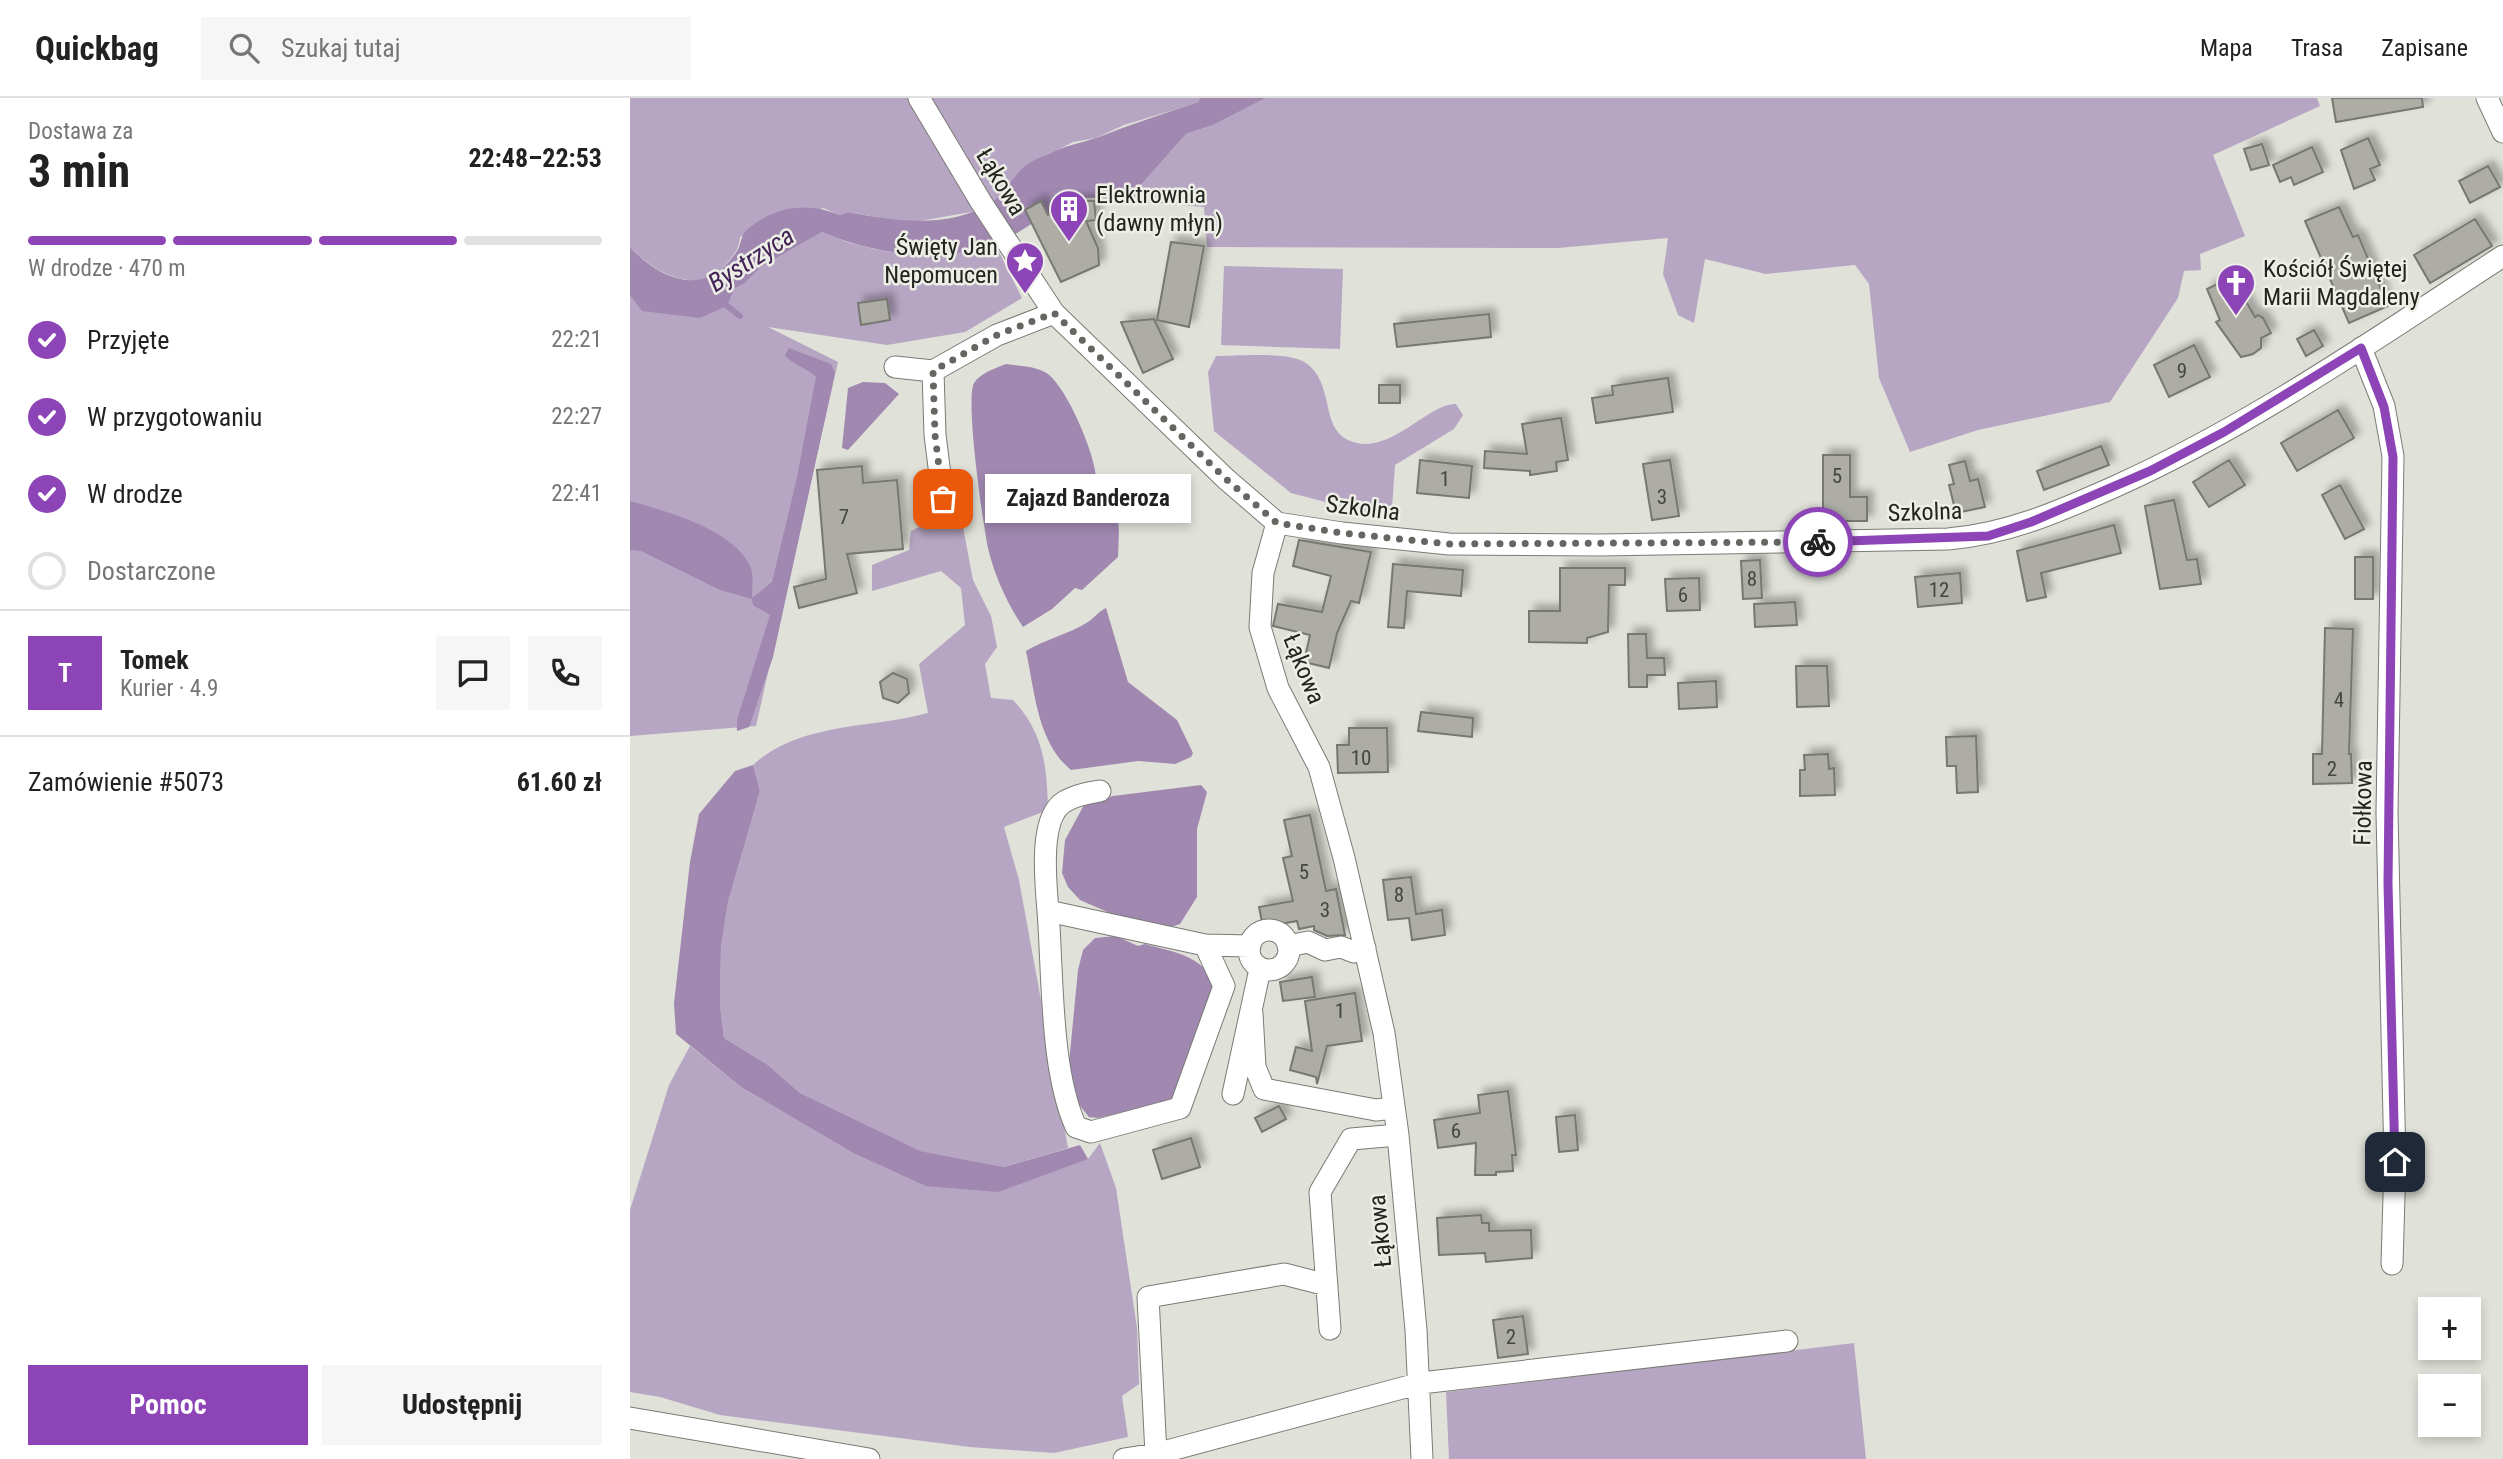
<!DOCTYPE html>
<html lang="pl">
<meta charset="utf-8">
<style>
:root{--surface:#fff;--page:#f6f6f6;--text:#222;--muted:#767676;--line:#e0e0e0;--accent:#8c44b6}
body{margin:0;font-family:"Roboto Condensed",sans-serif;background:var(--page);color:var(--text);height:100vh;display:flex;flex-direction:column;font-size:26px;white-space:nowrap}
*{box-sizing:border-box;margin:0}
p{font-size:23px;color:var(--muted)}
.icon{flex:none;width:38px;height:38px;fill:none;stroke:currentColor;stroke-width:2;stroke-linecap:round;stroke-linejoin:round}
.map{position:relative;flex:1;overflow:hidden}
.details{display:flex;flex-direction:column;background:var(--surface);width:630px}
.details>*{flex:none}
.controls{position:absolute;left:1788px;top:1199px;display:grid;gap:14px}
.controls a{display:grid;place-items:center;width:63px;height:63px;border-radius:0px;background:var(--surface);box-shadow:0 4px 10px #0003;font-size:35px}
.pin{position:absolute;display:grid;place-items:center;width:60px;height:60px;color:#fff;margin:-30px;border-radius:14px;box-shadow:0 4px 10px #0006}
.courier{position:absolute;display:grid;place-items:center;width:70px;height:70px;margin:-35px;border:5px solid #8c44b6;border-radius:50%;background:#fff;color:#222;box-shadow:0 2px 9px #0007}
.bubble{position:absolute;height:49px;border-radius:0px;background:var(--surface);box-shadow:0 4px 10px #0003;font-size:23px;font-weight:700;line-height:49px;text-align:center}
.summary em{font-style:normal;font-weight:700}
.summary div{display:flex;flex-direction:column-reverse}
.summary{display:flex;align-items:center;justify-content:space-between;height:119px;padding:0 28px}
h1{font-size:46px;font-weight:700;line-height:52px}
.bar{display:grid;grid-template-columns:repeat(4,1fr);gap:10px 7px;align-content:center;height:84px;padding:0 28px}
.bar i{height:9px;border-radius:5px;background:var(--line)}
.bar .on{background:var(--accent)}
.bar p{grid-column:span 4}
.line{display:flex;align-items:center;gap:18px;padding:0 28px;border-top:2px solid var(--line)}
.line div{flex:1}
.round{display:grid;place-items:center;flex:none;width:74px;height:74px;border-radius:0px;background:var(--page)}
ol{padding:0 28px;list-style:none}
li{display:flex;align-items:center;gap:21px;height:77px}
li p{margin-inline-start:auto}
li .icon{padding:7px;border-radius:50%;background:var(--accent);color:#fff;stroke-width:4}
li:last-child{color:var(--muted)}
li i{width:38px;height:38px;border:4px solid var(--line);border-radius:50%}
.primary-button{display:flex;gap:14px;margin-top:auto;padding:14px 28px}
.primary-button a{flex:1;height:80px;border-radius:0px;background:var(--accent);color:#fff;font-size:28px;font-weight:700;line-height:80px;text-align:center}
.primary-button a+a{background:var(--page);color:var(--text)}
header{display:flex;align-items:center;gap:42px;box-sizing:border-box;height:98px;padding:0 35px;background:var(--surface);border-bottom:2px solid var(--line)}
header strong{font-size:33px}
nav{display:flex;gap:38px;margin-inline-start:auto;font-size:24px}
.search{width:490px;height:63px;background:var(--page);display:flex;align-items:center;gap:18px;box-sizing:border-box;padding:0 24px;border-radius:0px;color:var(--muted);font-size:26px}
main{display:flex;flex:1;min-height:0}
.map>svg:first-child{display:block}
</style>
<header>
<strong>Quickbag</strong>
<div class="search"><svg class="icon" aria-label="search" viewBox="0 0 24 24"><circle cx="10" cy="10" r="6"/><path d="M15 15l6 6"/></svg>Szukaj tutaj</div>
<nav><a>Mapa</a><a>Trasa</a><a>Zapisane</a></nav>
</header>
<main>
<section class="details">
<div class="summary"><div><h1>3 min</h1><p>Dostawa za</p></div><em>22:48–22:53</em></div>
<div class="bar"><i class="on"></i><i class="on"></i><i class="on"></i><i></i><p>W drodze · 470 m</p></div>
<ol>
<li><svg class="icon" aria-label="check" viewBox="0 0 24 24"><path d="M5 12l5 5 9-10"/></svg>Przyjęte<p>22:21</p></li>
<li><svg class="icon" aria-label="check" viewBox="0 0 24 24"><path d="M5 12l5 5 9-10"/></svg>W przygotowaniu<p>22:27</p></li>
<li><svg class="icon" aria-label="check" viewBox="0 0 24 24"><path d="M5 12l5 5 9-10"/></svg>W drodze<p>22:41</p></li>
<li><i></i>Dostarczone</li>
</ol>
<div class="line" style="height:126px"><b class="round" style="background:var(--accent);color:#fff">T</b><div><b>Tomek</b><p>Kurier · 4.9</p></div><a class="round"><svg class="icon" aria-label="chat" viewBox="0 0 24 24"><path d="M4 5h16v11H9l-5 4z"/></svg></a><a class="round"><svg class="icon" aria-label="phone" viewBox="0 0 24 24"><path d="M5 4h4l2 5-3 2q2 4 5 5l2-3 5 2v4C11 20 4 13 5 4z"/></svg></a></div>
<div class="line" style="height:91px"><div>Zamówienie #5073</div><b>61.60 zł</b></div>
<div class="primary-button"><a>Pomoc</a><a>Udostępnij</a></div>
</section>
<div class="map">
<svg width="1873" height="1361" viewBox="0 0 1873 1361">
<defs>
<filter id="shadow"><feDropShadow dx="6" dy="-6" stdDeviation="3.5" flood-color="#0004"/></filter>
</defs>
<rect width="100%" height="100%" fill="#e0e1d9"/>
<path fill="#b7a6c3" d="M 0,0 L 570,0 L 570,4 L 494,27 L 466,40 L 443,44 L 394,69 L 384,84 L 363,103 L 341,114 L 279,125 L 218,114 L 210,117 L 193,110 L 110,139 C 109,152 103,158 95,167 C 66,199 24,174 0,149 Z
M 636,0 L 1687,0 L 1690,8 L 1583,57 L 1615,138 L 1570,156 L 1571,172 L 1554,173 L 1548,200 L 1480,304 L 1348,332 L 1280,354 L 1249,280 L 1239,186 L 1225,167 L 1136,176 L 1075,161 L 1064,225 L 1048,217 L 1033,176 L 1038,140 L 928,150 L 577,149 L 574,109 L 504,103 L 512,86 L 556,36 L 583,27 Z
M 192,134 C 245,158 310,164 365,146 L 392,200 L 335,234 L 257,247 L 138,229 L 208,264 L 126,628 L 0,638 L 0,198 L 12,213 L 104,191 L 115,185 L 131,169 Z
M 594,168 L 713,171 L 710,251 L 591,247 Z
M 586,258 C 607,258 660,253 676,265 C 705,286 690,329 718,342 C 758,361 797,305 826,306 L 833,317 L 824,331 L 765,367 L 762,410 L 738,415 L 661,395 L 584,333 L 578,274 Z
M 299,424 L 333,429 L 343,482 L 361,518 L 367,549 L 355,566 L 361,600 L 383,602 C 414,635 417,669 418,712 L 374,729 L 389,782 L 438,1050 L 374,1069 L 289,1053 L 170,995 L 138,967 L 94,940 L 90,907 L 91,849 L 98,804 L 130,693 L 123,667 C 170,624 239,631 298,615 L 289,566 L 335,527 L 331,490 L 311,473 L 242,493 L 242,467 L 279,452 L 281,433 Z
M 60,948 L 111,989 L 223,1055 L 295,1088 L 458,1061 L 470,1045 L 486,1090 L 507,1230 L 509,1286 L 492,1298 L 498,1339 L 424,1355 L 340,1349 L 90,1317 L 30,1299 L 0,1294 L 0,1112 L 39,987 Z
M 1224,1245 L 1236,1361 L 819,1361 L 816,1294 Z"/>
<path fill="#a088b1" d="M 570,0 L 636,0 L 583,27 L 556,36 L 511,87 L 504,103 C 488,103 465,97 450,101 C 420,109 394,135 365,146 C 312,166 242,156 192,134 L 131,169 L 115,185 L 104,191 L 97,208 L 70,220 L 12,213 L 0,198 L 0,149 C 33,184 76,200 107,153 C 112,145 110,137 119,130 C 147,108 177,104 210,117 L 218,114 C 264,123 321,132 363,103 C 376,93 385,76 395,68 C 401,63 411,59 419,56 C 435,47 452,45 469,39 C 502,26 535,15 569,4 Z
M 159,250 L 201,266 L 205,275 L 143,559 L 119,629 L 107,633 L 107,622 L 140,517 L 123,507 L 122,501 L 90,492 L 11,453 L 0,452 L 0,403 C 36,413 104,432 120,468 C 124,477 122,491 122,500 L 142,484 L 166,384 L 186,279 C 177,270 161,266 155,257 Z
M 376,266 C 389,268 407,268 418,276 C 438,292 464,354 466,379 C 493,395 489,432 488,459 L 452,492 L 445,490 L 422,511 L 393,529 C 378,507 364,477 358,450 C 353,426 335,302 344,285 C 350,275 366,270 376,266 Z
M 233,284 L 255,285 L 269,296 L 218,352 L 212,350 L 218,290 Z
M 476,510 L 498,584 L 547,622 L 563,655 L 561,659 L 545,666 L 508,663 L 441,672 C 407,644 405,594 396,553 C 416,541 439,536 458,524 C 465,519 468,514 476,510 Z
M 123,667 L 130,693 L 98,804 L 91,849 L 90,907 L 94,940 L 138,967 L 170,995 L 290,1053 L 374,1069 L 450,1047 L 458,1061 L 368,1094 L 295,1088 L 223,1055 L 111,989 L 46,936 L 44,905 L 60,764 L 69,716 L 105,673 Z
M 571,687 L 577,694 L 567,731 L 567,799 L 550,826 L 535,831 L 482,816 L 450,802 L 438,789 L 432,775 L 435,742 L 454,707 L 483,698 Z
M 486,838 L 508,848 L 515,846 C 542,854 574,857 584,887 L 547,1001 L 468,1020 L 459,1019 L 446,1003 L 439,965 L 448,872 L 453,852 L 465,840 Z"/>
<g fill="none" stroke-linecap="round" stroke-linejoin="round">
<path stroke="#a088b1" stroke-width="6" d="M 92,204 L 110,218"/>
</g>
<path fill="#adada6" stroke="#777871" stroke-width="2" filter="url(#shadow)" d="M 1702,0 L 1792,0 L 1793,9 L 1706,24 Z
M 1738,40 L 1750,67 L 1740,71 L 1745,82 L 1724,91 L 1711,52 Z
M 1632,46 L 1639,67 L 1621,72 L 1614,51 Z
M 1682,49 L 1693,74 L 1664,87 L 1661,79 L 1650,84 L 1643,67 Z
M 1858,68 L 1870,89 L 1840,105 L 1829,83 Z
M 411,103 L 418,117 L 446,103 L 464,103 L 466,122 L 456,123 L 468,150 L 469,167 L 431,184 L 395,112 Z
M 1709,109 L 1723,139 L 1728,137 L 1758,208 L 1719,225 L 1675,123 Z
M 1845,121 L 1862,148 L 1800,185 L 1784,157 Z
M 541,144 L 574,148 L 559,229 L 527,222 Z
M 1602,179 L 1625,219 L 1628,217 L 1633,220 L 1641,235 L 1631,240 L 1631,250 L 1623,256 L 1611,259 L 1586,224 L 1590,222 L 1577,191 Z
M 257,201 L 260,222 L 231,227 L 228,205 Z
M 859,216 L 861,239 L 767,249 L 764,226 Z
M 524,221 L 543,261 L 513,275 L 491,224 Z
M 1684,232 L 1693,248 L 1676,258 L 1667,241 Z
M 1564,247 L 1580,279 L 1539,299 L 1524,267 Z
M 1038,280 L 1043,314 L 966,325 L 962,300 L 983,297 L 982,288 Z
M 749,287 L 770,287 L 770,305 L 749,305 Z
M 1708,312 L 1724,340 L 1667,373 L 1651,345 Z
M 931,320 L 938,362 L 926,364 L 927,373 L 900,377 L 900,373 L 854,370 L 855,353 L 897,356 L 892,326 Z
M 1471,348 L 1479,367 L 1414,392 L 1407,373 Z
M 1193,357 L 1220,357 L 1220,399 L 1237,399 L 1237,423 L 1193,423 Z
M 790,362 L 842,368 L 839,400 L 787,395 Z
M 1040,362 L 1049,418 L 1022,422 L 1013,366 Z
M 1599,362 L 1615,387 L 1579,409 L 1563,384 Z
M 1335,363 L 1340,383 L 1348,381 L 1355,409 L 1326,415 L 1319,387 L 1324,386 L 1319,367 Z
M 232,368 L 233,385 L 267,382 L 273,451 L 217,456 L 227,495 L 169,510 L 164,489 L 196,481 L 187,372 Z
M 1710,387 L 1734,431 L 1715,441 L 1692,397 Z
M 1544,402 L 1557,462 L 1567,461 L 1571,486 L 1530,491 L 1515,408 Z
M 1484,427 L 1491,455 L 1411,475 L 1416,499 L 1397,503 L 1387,453 Z
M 669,442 L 741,454 L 729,505 L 721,503 L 707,535 L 699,570 L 674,564 L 680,537 L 643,528 L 648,506 L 692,514 L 701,478 L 663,468 Z
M 1725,459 L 1743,459 L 1743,501 L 1725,501 Z
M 1130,462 L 1132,500 L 1113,501 L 1111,463 Z
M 763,466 L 833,472 L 831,498 L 777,493 L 774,530 L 758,529 Z
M 930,470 L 995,470 L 995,487 L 979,487 L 978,534 L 957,540 L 957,545 L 899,544 L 899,513 L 930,513 Z
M 1330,475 L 1332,505 L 1288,509 L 1285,479 Z
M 1069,480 L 1070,512 L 1037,513 L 1035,481 Z
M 1165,504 L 1167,527 L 1125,529 L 1124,506 Z
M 1695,530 L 1723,531 L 1719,656 L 1721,656 L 1722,685 L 1683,686 L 1683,656 L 1692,656 Z
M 998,536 L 1016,536 L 1017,560 L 1034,560 L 1035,577 L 1017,577 L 1017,589 L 999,589 Z
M 1166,568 L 1197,568 L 1199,608 L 1167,609 Z
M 263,575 L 277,581 L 279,595 L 268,605 L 253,600 L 250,584 Z
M 1086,583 L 1087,609 L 1049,611 L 1048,585 Z
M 791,614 L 843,620 L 842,639 L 788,633 Z
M 719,630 L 757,630 L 758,674 L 708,675 L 707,647 L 719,647 Z
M 1346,638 L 1348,694 L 1327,695 L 1326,668 L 1317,668 L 1316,639 Z
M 1198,656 L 1199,671 L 1204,670 L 1205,697 L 1170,698 L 1170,672 L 1175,672 L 1174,657 Z
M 680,717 L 696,793 L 706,791 L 715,837 L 697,838 L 684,832 L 684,828 L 669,831 L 667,823 L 633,829 L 629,809 L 663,803 L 653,760 L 662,758 L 654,722 Z
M 781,779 L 786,816 L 812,812 L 815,837 L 782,842 L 779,820 L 758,822 L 753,782 Z
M 682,879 L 685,899 L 653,903 L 650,884 Z
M 725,895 L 732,943 L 697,948 L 687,986 L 686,979 L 660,972 L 666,949 L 682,953 L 675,903 Z
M 878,993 L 886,1057 L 882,1057 L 883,1073 L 866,1074 L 866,1077 L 845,1077 L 846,1045 L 808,1050 L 804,1022 L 850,1015 L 848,997 Z
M 649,1008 L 656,1021 L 632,1034 L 625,1020 Z
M 945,1017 L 948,1052 L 929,1054 L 926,1019 Z
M 561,1040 L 570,1069 L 532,1081 L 523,1052 Z
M 851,1117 L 852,1125 L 859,1125 L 859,1133 L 901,1132 L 902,1160 L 856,1164 L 855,1155 L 809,1157 L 807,1120 Z
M 893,1218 L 898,1256 L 868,1260 L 863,1222 Z"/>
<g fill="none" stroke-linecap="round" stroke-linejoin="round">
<defs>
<path id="minor" d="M 289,0 L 351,104 L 424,215 L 596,381 L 647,425 L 712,435 L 819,446 L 971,447 L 1318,441 C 1378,436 1430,413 1484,389 C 1622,327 1747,240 1873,158
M 1857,0 L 1873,34
M 1731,250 L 1754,308 L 1763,358 L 1757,715 L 1765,1064 L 1762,1166
M 265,269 L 303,273
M 313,401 L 305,337 L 303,273 L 367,237 L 424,215
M 647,425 L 633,475 L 630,529 L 648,590 L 689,669 L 714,760 L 754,935 L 768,1037 L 786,1232 L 792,1361
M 418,813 C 416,786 408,720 434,704 C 445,697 458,695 470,693
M619 852a20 20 0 1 1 40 0a20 20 0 1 1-40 0Z
M 575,847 L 594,888 L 550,1010 L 461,1034 L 446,1029 C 420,971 423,878 418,813 L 575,847 L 620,848
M 658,848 L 678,844 L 695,852 L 711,849 L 724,854 L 735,850
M 622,915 L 625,969 L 634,991 L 746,1012 L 763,1010
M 603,996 L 630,871
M 700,1231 L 690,1094 L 721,1041 L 768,1037
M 0,1320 L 239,1361
M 526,1356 L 518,1199 L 654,1176 L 697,1187
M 494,1361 L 526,1356 L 791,1285 L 1157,1243"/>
</defs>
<use href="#minor" stroke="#7b7b75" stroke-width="23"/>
<use href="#minor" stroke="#fff" stroke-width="21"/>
</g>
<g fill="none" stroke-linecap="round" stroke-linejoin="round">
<path stroke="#656661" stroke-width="7" stroke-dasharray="0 12.6" d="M 313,401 L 305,337 L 303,273 L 367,237 L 424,215 L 596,381 L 647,425 L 712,435 L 818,446 L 1188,444"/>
<path stroke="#8c44b6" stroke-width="9" d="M 1188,444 L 1358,438 L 1401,424 L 1520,373 L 1594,334 L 1731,250 L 1754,309 L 1763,359 L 1758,786 L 1765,1064"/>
</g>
<defs>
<symbol id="building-pin" viewBox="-11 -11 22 30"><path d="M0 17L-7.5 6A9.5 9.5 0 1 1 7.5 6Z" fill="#8c44b6" stroke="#edeee6"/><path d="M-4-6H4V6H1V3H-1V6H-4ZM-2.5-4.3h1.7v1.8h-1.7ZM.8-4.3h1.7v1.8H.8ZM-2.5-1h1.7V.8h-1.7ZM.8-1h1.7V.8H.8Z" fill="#fff"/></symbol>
<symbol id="sight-pin" viewBox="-11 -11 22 30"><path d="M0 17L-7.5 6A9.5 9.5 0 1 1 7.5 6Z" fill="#8c44b6" stroke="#edeee6"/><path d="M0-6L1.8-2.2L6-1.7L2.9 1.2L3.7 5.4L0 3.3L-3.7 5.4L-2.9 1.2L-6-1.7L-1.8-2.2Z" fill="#fff"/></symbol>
<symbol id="church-pin" viewBox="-11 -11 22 30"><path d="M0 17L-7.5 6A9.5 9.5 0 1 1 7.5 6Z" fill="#8c44b6" stroke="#edeee6"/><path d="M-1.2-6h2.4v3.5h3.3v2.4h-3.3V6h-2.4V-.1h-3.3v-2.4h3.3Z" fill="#fff"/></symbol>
</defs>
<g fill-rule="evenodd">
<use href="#building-pin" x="417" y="89" width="44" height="60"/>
<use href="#sight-pin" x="373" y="141" width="44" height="60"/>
<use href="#church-pin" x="1584" y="163" width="44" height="60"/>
</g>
<g text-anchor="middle" stroke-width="5" stroke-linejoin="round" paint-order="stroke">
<g font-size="21" fill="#464642">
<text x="1552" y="280">9</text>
<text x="1207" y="385">5</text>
<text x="815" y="388">1</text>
<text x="1032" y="406">3</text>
<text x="214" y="426">7</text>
<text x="1122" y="488">8</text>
<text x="1309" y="499">12</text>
<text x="1053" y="504">6</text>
<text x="1709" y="609">4</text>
<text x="731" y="667">10</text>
<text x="1702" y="678">2</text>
<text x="674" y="781">5</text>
<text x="769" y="804">8</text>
<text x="695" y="819">3</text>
<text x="710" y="920">1</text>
<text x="826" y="1040">6</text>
<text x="881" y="1246">2</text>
</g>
<g font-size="24" fill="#232320" stroke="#edeee6">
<text transform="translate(371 84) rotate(59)" y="8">Łąkowa</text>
<text transform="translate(733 410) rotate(7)" y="8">Szkolna</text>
<text transform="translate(1295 414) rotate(-2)" y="8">Szkolna</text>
<text transform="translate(674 571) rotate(68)" y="8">Łąkowa</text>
<text transform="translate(1733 705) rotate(-89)" y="8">Fiołkowa</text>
<text transform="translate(750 1133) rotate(-95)" y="8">Łąkowa</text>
</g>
<g font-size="24" fill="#232320" stroke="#edeee6" text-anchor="start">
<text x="466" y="105">Elektrownia<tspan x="466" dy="28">(dawny młyn)</tspan></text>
<text x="368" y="157" text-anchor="end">Święty Jan<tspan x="368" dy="28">Nepomucen</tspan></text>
<text x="1633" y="179">Kościół Świętej<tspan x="1633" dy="28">Marii Magdaleny</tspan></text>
</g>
<g font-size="26" font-style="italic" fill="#432257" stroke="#edeee6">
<text transform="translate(121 161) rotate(-33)" y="9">Bystrzyca</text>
</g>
</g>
</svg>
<div class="controls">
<a>+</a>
<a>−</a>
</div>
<div class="pin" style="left:313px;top:401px;background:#ea580c"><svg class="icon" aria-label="bag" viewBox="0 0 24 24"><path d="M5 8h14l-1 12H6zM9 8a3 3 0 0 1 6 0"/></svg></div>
<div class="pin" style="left:1765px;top:1064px;background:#1f2937"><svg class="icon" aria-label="home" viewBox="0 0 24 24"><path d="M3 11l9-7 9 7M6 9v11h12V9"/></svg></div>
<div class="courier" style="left:1188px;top:444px"><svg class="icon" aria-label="bike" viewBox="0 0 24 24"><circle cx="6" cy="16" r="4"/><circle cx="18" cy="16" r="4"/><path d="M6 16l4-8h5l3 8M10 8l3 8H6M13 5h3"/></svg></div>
<div class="bubble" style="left:355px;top:376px;width:206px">Zajazd Banderoza</div>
</div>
</main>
